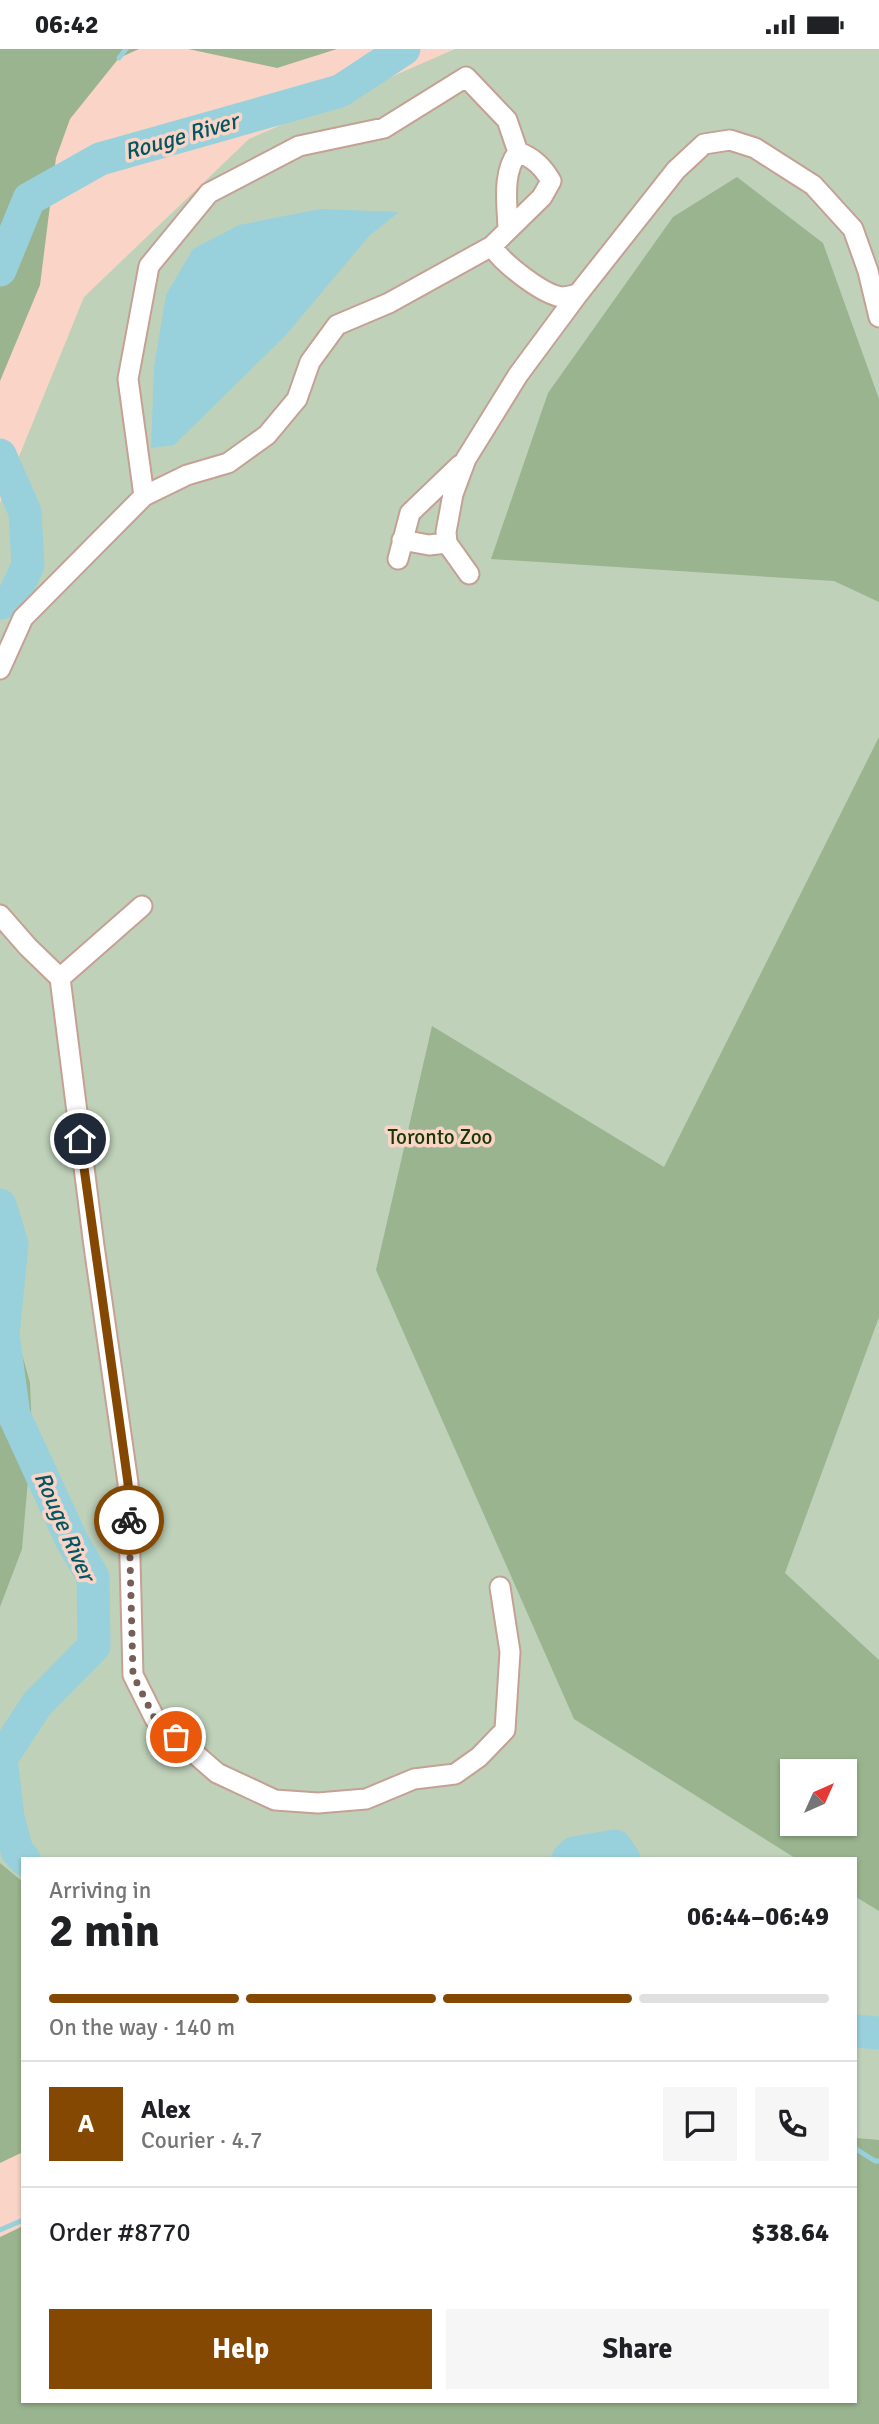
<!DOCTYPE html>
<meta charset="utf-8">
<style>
:root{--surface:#fff;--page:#f6f6f6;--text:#202124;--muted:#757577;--line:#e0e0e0;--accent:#844802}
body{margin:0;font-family:Signika,sans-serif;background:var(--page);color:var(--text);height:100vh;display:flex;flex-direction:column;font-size:26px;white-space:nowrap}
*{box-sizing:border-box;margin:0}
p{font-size:23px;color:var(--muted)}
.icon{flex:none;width:38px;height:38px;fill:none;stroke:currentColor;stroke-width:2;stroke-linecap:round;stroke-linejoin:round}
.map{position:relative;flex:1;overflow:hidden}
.drawer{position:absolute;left:21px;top:1808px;width:836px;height:546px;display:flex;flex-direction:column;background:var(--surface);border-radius:0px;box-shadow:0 2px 5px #0004}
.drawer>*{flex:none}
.needle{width:46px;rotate:45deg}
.buttons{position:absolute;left:780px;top:1710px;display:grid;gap:14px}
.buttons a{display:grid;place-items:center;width:77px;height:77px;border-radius:0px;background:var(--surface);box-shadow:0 2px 5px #0004;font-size:35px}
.pin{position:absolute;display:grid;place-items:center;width:60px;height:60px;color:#fff;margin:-30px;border:4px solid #fff;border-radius:50%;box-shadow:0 2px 7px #0007}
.courier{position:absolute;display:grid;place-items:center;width:70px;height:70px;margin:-35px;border:5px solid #844802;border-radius:50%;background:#fff;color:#222;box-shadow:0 2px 9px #0007}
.summary em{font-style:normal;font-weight:800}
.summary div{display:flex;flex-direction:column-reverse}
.summary{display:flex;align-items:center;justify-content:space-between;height:119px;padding:0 28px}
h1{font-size:46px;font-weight:800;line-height:52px}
.bar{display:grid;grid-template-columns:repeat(4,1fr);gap:10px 7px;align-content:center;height:84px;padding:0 28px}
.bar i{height:9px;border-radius:5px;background:var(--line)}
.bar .selected{background:var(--accent)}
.bar p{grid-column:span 4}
.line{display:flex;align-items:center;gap:18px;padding:0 28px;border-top:2px solid var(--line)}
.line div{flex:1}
.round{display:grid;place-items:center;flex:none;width:74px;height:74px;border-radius:0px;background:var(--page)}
.button{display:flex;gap:14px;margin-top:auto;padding:14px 28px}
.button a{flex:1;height:80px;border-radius:0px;background:var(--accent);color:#fff;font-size:28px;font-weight:800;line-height:80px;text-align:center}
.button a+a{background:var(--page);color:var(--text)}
.status{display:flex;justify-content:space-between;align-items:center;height:49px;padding:0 35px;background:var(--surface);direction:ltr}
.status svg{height:19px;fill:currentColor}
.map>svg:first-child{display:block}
</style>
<div class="status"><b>06:42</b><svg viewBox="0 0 49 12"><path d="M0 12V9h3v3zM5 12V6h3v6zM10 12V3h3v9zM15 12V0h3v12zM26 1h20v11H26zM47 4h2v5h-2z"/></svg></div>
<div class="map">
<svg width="879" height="2375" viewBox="0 0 879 2375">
<rect width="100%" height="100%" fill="#fad5c7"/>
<path fill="#bfd1b9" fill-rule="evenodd" d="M 455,0 L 879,0 L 879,2330 L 856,2318 L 856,1810 L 23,1810 L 23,1893 L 0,1881 L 0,454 L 84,248 L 249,90 ZM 793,1722 L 845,1722 L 845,1774 L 793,1774 Z"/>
<path fill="#9ab48f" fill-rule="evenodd" d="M 0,0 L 139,0 L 119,9 L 70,70 L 56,109 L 40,236 L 0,332 Z
M 188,0 L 337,0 L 277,19 Z
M 737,128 L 823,194 L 879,350 L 879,553 L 834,532 L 491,510 L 548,344 L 673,168 Z
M 879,688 L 879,1268 L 785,1524 L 879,1611 L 879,1862 L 856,1848 L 856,1810 L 795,1809 L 574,1670 L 376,1221 L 432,977 L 664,1118 ZM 793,1722 L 845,1722 L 845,1774 L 793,1774 Z
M 0,1225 L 30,1334 L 32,1384 L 22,1500 L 0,1558 Z
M 0,1814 L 23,1833 L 23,2103 L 0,2114 Z
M 856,2089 L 879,2091 L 879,2375 L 0,2375 L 0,2188 L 23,2177 L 23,2352 L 856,2352 Z"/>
<path fill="#98d1dc" d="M 320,160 L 399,163 L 369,187 L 286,286 L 174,396 L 151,399 L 154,318 L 166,246 L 193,200 L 239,176 Z"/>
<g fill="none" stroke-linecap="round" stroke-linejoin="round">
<path stroke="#98d1dc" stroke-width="5" d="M 119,9 L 126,0
M 856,2100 L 875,2112 L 879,2112
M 0,2181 L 23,2171"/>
<path stroke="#98d1dc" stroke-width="33" d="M 0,221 L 29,150 L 100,110 L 340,42 L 404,0
M 0,406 L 25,463 L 28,516 L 12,551 L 0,554
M 0,1156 L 12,1195 L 3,1285 L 14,1366 L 72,1492 L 93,1528 L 94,1597 L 37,1655 L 1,1710 L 8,1768 L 17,1802 L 24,1810
M 568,1810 L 574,1804 L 615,1797 L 624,1810
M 856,1982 L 879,1984"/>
<defs>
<path id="minor" d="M 492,197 C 501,213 543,246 562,248 C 567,248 573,246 578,245
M 144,447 L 128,330 L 149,217 L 209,144 L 299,97 L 384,79 L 466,28 L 507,71 L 518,103
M 402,491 L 429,496 L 447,494
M 398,510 L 410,464 L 460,416
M 469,525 L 447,494 L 446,483 L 453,445 L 466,410 L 518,326 L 578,245 L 676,121 L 704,95 L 730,91 L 755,99 L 813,136 L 853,180 L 868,222 L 879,268
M 0,620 L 23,569 L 144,447 L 187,426 L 228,414 L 267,386 L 297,350 L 310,313 L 337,276 L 389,254 L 492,197 L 542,148 L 551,132 C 543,118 534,109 518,103 C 502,124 507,153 508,179
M 0,866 L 28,898 L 60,929 L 94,1197 L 128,1434 L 133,1626 L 155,1670 L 217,1724 L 275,1751 L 318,1754 L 366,1750 L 414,1730 L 455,1725 L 479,1708 L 505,1681 L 510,1603 L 500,1538
M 60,929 L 142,857"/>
</defs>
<use href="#minor" stroke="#c4a194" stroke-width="23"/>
<use href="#minor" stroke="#fff" stroke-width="19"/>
</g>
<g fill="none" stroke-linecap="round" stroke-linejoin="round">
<path stroke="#755f57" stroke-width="7" stroke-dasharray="0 12.6" d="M 129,1471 L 133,1626 L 155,1670 L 176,1688"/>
<path stroke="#844802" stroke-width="9" d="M 80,1090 L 128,1434 L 129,1471"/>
</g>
<g text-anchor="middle" stroke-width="7" stroke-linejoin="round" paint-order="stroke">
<g font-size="21" fill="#163801" stroke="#fad5c7">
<text x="440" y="1095">Toronto Zoo</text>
</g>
<g font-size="23" font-style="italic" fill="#015662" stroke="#fad5c7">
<text transform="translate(181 87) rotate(-16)" y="8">Rouge River</text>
<text transform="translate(65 1477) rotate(66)" y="8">Rouge River</text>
</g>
</g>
</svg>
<div class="buttons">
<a><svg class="needle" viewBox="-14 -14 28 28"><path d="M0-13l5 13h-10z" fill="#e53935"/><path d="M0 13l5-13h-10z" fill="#757577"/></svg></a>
</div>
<div class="pin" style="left:176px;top:1688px;background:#ea580c"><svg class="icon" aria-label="bag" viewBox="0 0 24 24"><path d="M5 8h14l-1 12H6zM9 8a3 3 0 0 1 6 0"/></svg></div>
<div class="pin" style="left:80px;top:1090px;background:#1f2937"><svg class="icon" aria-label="home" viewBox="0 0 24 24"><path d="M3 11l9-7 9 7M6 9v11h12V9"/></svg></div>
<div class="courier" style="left:129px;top:1471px"><svg class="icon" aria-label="bike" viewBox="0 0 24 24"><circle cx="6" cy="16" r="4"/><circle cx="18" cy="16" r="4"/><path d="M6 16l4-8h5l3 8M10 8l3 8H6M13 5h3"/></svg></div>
<section class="drawer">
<div class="summary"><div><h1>2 min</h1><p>Arriving in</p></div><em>06:44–06:49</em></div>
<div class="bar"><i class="selected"></i><i class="selected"></i><i class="selected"></i><i></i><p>On the way · 140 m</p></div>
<div class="line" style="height:126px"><b class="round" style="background:var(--accent);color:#fff">A</b><div><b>Alex</b><p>Courier · 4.7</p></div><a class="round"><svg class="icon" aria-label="chat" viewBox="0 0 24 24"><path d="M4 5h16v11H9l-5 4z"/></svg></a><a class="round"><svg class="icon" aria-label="phone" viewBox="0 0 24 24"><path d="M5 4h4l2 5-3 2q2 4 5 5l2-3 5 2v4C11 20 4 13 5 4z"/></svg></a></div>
<div class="line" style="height:91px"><div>Order #8770</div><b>$38.64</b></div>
<div class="button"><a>Help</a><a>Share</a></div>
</section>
</div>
